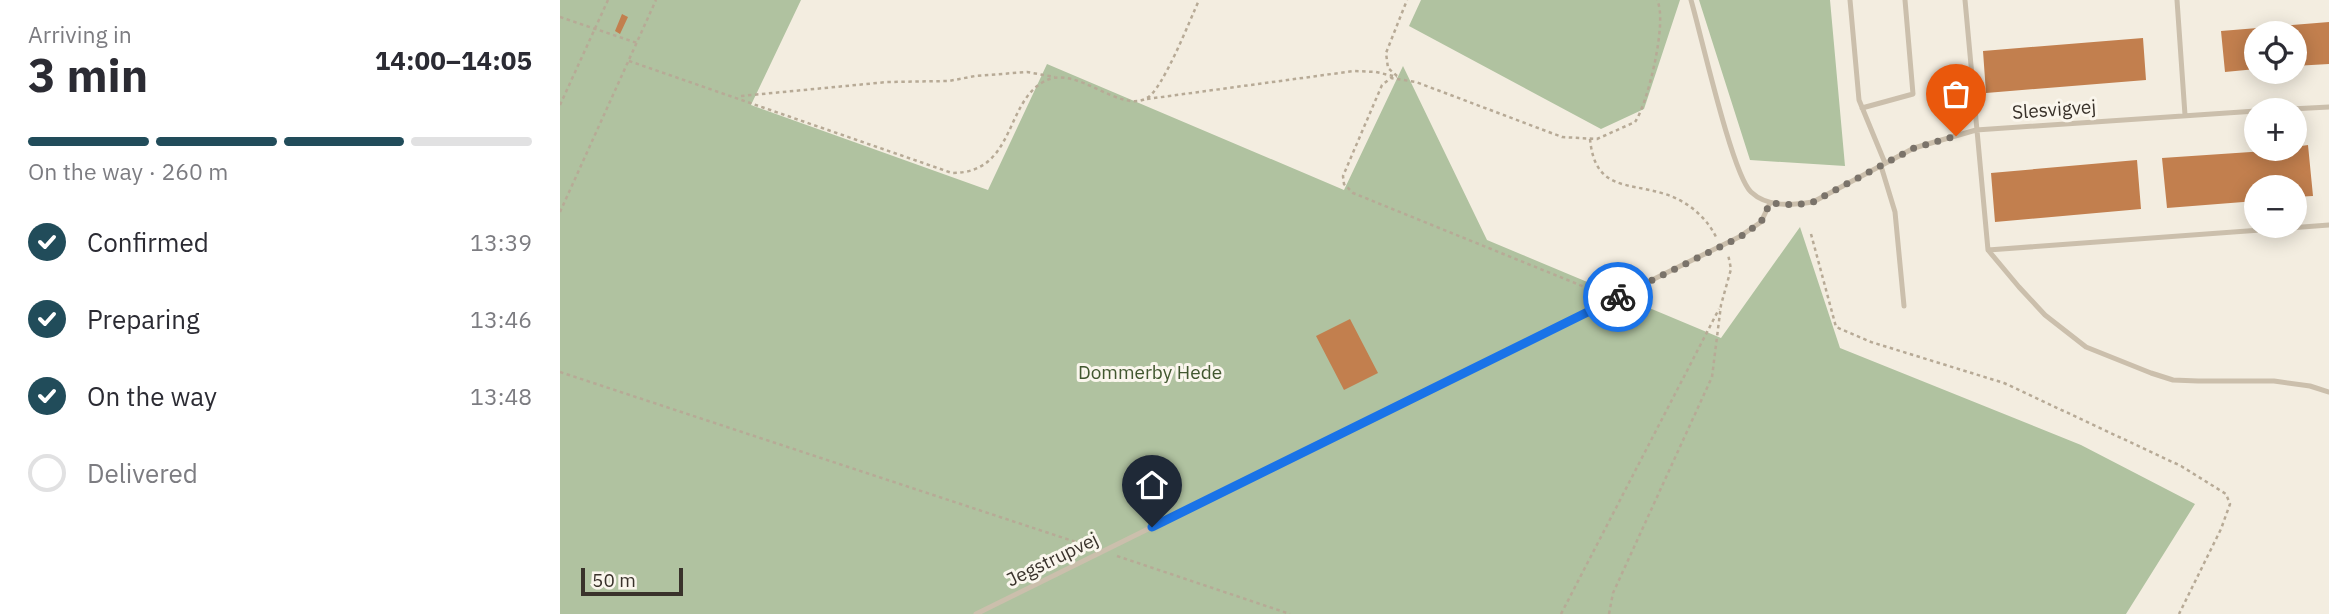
<!DOCTYPE html>
<meta charset="utf-8">
<style>
:root{--surface:#fff;--page:#f7f7f7;--text:#2b2b33;--muted:#7c7c81;--line:#e1e1e2;--accent:#214c5a}
body{margin:0;font-family:"IBM Plex Sans",sans-serif;background:var(--page);color:var(--text);height:100vh;display:flex;flex-direction:column;font-size:26px;white-space:nowrap}
*{box-sizing:border-box;margin:0}
p{font-size:23px;color:var(--muted)}
.icon{flex:none;width:38px;height:38px;fill:none;stroke:currentColor;stroke-width:2;stroke-linecap:round;stroke-linejoin:round}
.map{position:relative;flex:1;overflow:hidden}
.drawer{display:flex;flex-direction:column;background:var(--surface);width:560px}
.drawer>*{flex:none}
.buttons{position:absolute;left:1684px;top:21px;display:grid;gap:14px}
.buttons a{display:grid;place-items:center;width:63px;height:63px;border-radius:50%;background:var(--surface);box-shadow:0 4px 18px #0003;font-size:35px}
.scale{position:absolute;left:21px;bottom:18px;width:102px;box-sizing:border-box;padding-left:7px;border:4px solid #39322b;border-top:0;font-size:19px;line-height:24px;white-space:nowrap;color:#39322b;-webkit-text-stroke:5px #faf6ed;paint-order:stroke}
.pin{position:absolute;display:grid;place-items:center;width:60px;height:60px;color:#fff;margin:-72px -30px;border-radius:50% 50% 50% 0;rotate:-45deg;box-shadow:0 0 7px #0007}
.pin .icon{rotate:45deg}
.courier{position:absolute;display:grid;place-items:center;width:70px;height:70px;margin:-35px;border:5px solid #1a73e8;border-radius:50%;background:#fff;color:#222;box-shadow:0 2px 9px #0007}
.overview em{font-style:normal;font-weight:800}
.overview div{display:flex;flex-direction:column-reverse}
.overview{display:flex;align-items:center;justify-content:space-between;height:119px;padding:0 28px}
h1{font-size:46px;font-weight:800;line-height:52px}
.bar{display:grid;grid-template-columns:repeat(4,1fr);gap:10px 7px;align-content:center;height:84px;padding:0 28px}
.bar i{height:9px;border-radius:5px;background:var(--line)}
.bar .selected{background:var(--accent)}
.bar p{grid-column:span 4}
ol{padding:0 28px;list-style:none}
li{display:flex;align-items:center;gap:21px;height:77px}
li p{margin-inline-start:auto}
li .icon{padding:7px;border-radius:50%;background:var(--accent);color:#fff;stroke-width:4}
li:last-child{color:var(--muted)}
li i{width:38px;height:38px;border:4px solid var(--line);border-radius:50%}
main{display:flex;flex:1;min-height:0}
.map>svg:first-child{display:block}
</style>
<main>
<section class="drawer">
<div class="overview"><div><h1>3 min</h1><p>Arriving in</p></div><em>14:00–14:05</em></div>
<div class="bar"><i class="selected"></i><i class="selected"></i><i class="selected"></i><i></i><p>On the way · 260 m</p></div>
<ol>
<li><svg class="icon" aria-label="check" viewBox="0 0 24 24"><path d="M5 12l5 5 9-10"/></svg>Confirmed<p>13:39</p></li>
<li><svg class="icon" aria-label="check" viewBox="0 0 24 24"><path d="M5 12l5 5 9-10"/></svg>Preparing<p>13:46</p></li>
<li><svg class="icon" aria-label="check" viewBox="0 0 24 24"><path d="M5 12l5 5 9-10"/></svg>On the way<p>13:48</p></li>
<li><i></i>Delivered</li>
</ol>
</section>
<div class="map">
<svg width="1769" height="614" viewBox="0 0 1769 614">
<rect width="100%" height="100%" fill="#f3ede0"/>
<path fill="#b0c2a0" d="M 0,0 L 241,0 L 191,105 L 428,190 L 487,64 L 784,190 L 843,66 L 927,240 L 1161,338 L 1240,227 L 1280,348 L 1521,445 L 1635,504 L 1566,614 L 0,614 Z
M 861,0 L 1120,0 L 1084,109 L 1041,129 L 849,26 Z
M 1139,0 L 1270,0 L 1285,166 L 1190,160 Z"/>
<path fill="#c27f4e" d="M 62,14 L 68,17 L 60,34 L 55,31 Z
M 1769,22 L 1769,64 L 1734,66 L 1734,33 L 1696,33 L 1696,69 L 1665,72 L 1661,31 Z
M 1583,38 L 1586,80 L 1426,93 L 1423,51 Z
M 1748,145 L 1753,196 L 1734,197 L 1734,187 L 1696,187 L 1696,201 L 1607,208 L 1602,158 L 1734,149 L 1734,147 Z
M 1577,160 L 1581,209 L 1435,222 L 1431,173 Z
M 790,319 L 818,373 L 784,390 L 756,336 Z"/>
<g fill="none" stroke-linecap="round" stroke-linejoin="round">
<path stroke="#b7aa96" stroke-width="2.5" stroke-dasharray="3.5 3.5" stroke-linecap="butt" d="M 0,17 L 77,43
M 69,61 L 392,173 C 456,173 444,102 485,81 C 516,64 560,114 587,98 C 603,89 630,20 639,0
M 837,76 L 828,68 L 826,53 L 847,0
M 181,96 L 327,82 L 389,81 L 415,76 L 467,72 L 495,77
M 587,99 L 794,71 L 816,72 L 837,77
M 0,105 L 48,0
M 1030,139 C 1035,191 1067,182 1105,194 C 1127,201 1147,217 1157,239
M 0,212 L 96,0
M 1251,234 L 1276,327 L 1311,342 L 1444,383 L 1621,466 L 1666,494 L 1670,504 L 1661,529 L 1619,614
M 1042,294 L 793,193 L 784,184 L 783,176 L 822,85 L 831,78 L 856,82 L 1002,137 L 1037,139 L 1075,122 C 1088,103 1108,20 1097,0
M 0,372 L 531,547
M 557,556 L 730,614
M 1001,614 L 1159,309
M 1049,614 L 1053,593 L 1152,377 L 1161,305 L 1171,269 L 1168,254"/>
<path stroke="#cbbfac" stroke-width="5" d="M 1131,0 C 1141,34 1172,174 1191,192 C 1208,208 1233,205 1253,202 L 1354,148 L 1416,130 L 1696,111
M 1290,0 L 1299,100 L 1325,163
M 1405,0 L 1428,250 L 1459,287 L 1485,315 L 1526,347 L 1591,373 L 1613,380 L 1638,381 L 1714,381 L 1750,386 L 1769,392
M 1617,0 L 1625,115
M 1302,108 L 1353,94 L 1345,0
M 1714,110 L 1769,107
M 1321,166 L 1335,212 L 1344,306
M 1428,250 L 1769,225
M 416,614 L 1179,237 L 1201,222 L 1210,203"/>
</g>
<g fill="none" stroke-linecap="round" stroke-linejoin="round">
<path stroke="#7a736a" stroke-width="7" stroke-dasharray="0 12.6" d="M 1058,297 L 1180,237 L 1201,222 L 1210,203 L 1236,205 L 1253,202 L 1354,148 L 1396,136"/>
<path stroke="#1a73e8" stroke-width="9" d="M 592,527 L 1058,297"/>
</g>
<g text-anchor="middle" stroke-width="6" stroke-linejoin="round" paint-order="stroke">
<g font-size="19" fill="#39322b" stroke="#faf6ed">
<text transform="translate(1494 109) rotate(-4)" y="7">Slesvigvej</text>
<text transform="translate(492 559) rotate(-26)" y="7">Jegstrupvej</text>
</g>
<g font-size="19" fill="#41572f" stroke="#faf6ed">
<text x="590" y="379">Dommerby Hede</text>
</g>
</g>
</svg>
<div class="buttons">
<a><svg class="icon" aria-label="locate" viewBox="0 0 24 24"><circle cx="12" cy="12" r="6"/><path d="M12 2v4M12 18v4M2 12h4M18 12h4"/></svg></a>
<a>+</a>
<a>−</a>
</div>
<div class="scale">50 m</div>
<div class="pin" style="left:1396px;top:136px;background:#ea580c"><svg class="icon" aria-label="bag" viewBox="0 0 24 24"><path d="M5 8h14l-1 12H6zM9 8a3 3 0 0 1 6 0"/></svg></div>
<div class="pin" style="left:592px;top:527px;background:#1f2937"><svg class="icon" aria-label="home" viewBox="0 0 24 24"><path d="M3 11l9-7 9 7M6 9v11h12V9"/></svg></div>
<div class="courier" style="left:1058px;top:297px"><svg class="icon" aria-label="bike" viewBox="0 0 24 24"><circle cx="6" cy="16" r="4"/><circle cx="18" cy="16" r="4"/><path d="M6 16l4-8h5l3 8M10 8l3 8H6M13 5h3"/></svg></div>
</div>
</main>
